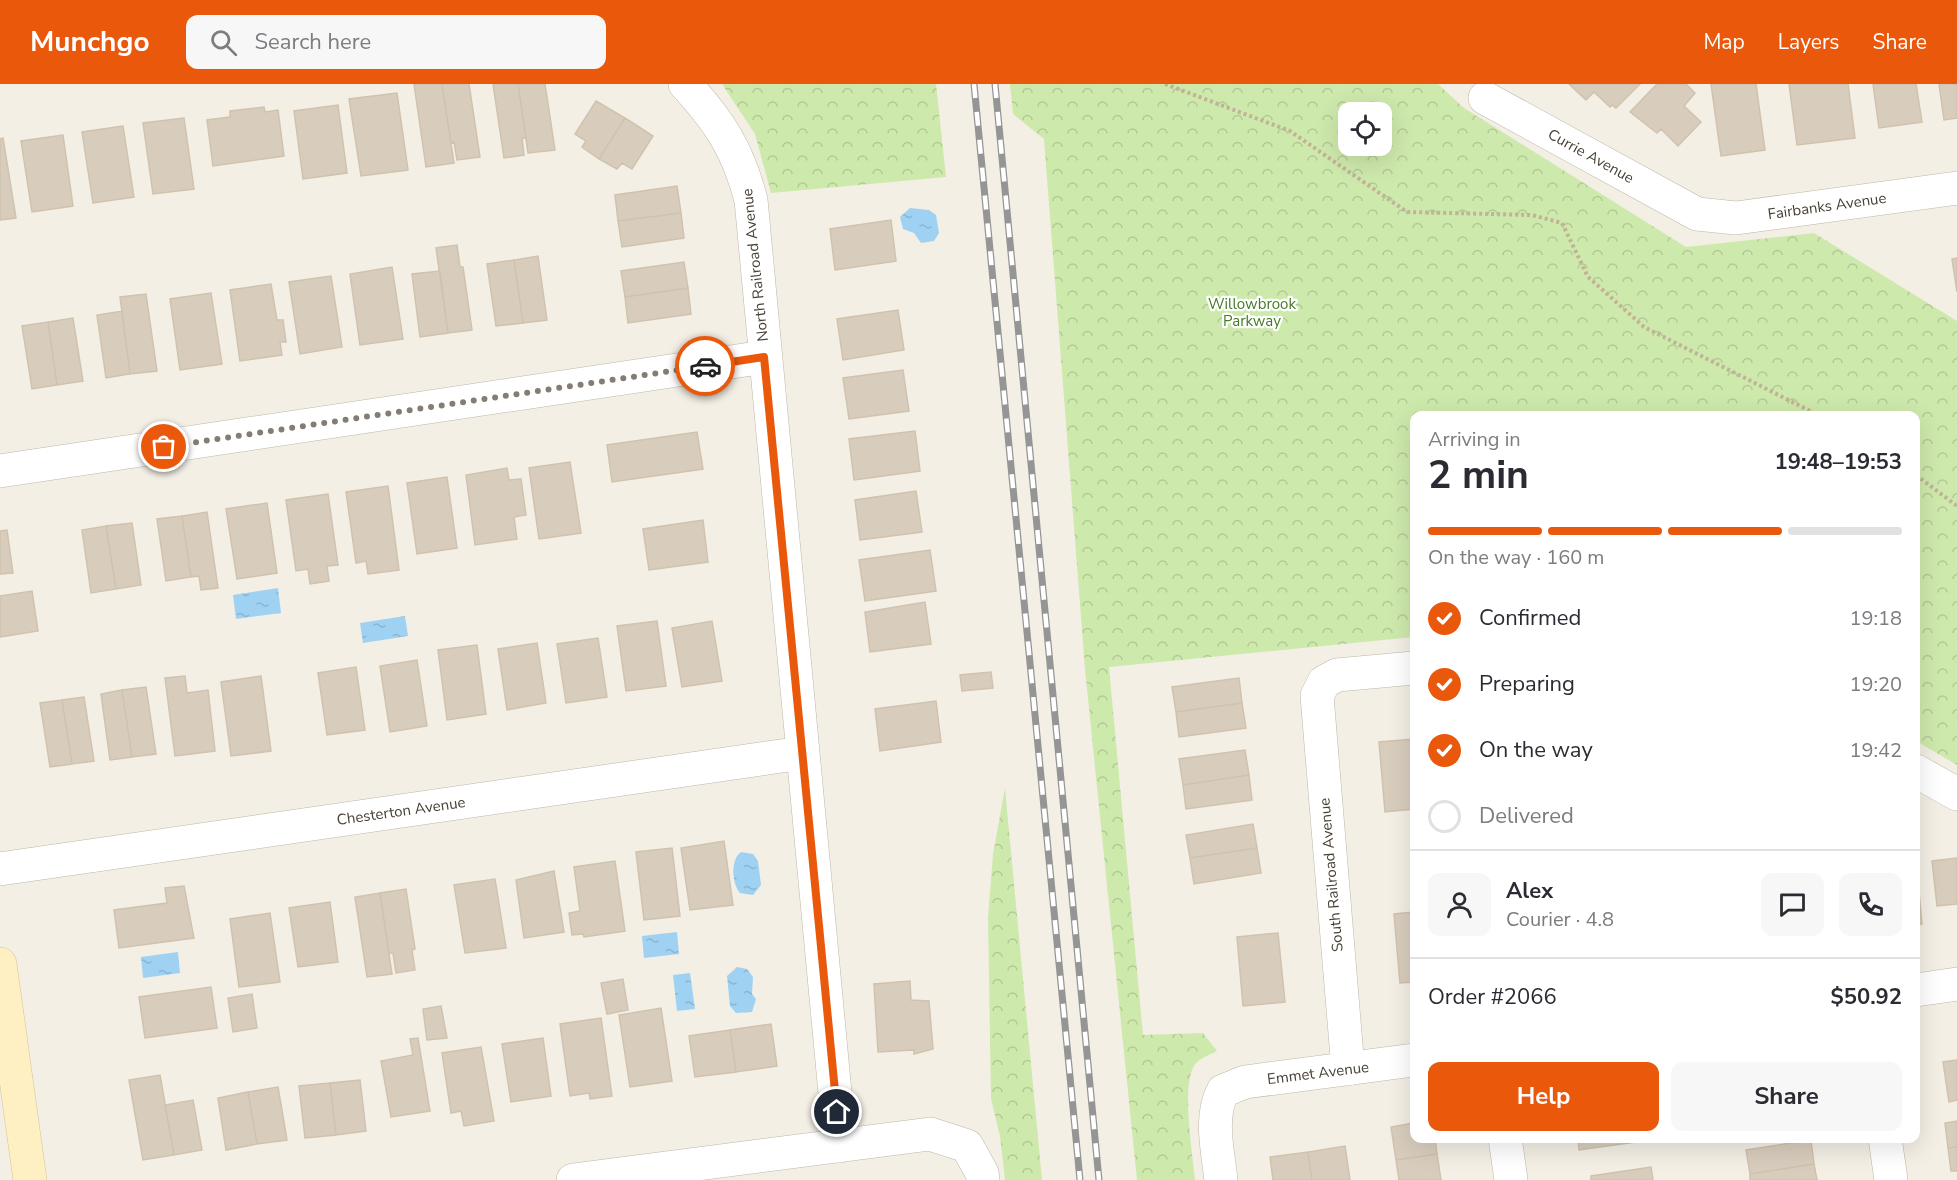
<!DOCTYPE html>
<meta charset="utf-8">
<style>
:root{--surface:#fff;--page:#f7f7f7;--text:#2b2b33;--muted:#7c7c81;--line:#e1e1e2;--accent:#ea580c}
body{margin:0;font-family:"Nunito Sans",sans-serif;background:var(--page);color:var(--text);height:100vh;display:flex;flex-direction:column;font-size:22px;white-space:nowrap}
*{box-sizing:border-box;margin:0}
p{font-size:20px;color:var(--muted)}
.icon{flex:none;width:33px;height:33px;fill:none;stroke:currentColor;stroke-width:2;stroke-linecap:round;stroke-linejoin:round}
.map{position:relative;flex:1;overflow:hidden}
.panel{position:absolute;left:1410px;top:327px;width:510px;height:732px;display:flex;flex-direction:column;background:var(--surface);border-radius:12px;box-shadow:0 6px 24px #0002}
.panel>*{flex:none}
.fabs{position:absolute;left:1338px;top:18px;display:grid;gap:12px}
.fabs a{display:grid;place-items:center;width:54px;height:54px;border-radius:12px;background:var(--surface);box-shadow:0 6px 24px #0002;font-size:30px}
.pin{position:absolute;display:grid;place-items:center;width:51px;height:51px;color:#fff;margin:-26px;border:3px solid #fff;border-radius:50%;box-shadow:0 2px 6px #0007}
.courier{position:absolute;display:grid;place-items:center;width:60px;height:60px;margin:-30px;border:4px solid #ea580c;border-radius:50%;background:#fff;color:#222;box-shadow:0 2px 8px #0007}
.headline em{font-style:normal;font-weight:700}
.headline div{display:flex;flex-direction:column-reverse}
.headline{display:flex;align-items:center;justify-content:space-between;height:102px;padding:0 18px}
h1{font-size:39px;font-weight:700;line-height:45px}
.bar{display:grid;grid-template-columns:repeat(4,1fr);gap:9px 6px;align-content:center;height:72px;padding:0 18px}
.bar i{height:8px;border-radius:4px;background:var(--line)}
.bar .current{background:var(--accent)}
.bar p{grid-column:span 4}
.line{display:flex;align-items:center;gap:15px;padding:0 18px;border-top:2px solid var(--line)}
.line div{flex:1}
.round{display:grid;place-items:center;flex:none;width:63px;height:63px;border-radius:12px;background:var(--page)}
ol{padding:0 18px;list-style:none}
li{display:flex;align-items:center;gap:18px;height:66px}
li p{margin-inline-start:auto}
li .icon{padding:6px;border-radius:50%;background:var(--accent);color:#fff;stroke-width:4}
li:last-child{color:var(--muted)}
li i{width:33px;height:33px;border:3px solid var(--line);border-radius:50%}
.action{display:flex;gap:12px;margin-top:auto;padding:12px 18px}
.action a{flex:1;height:69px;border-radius:12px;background:var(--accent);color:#fff;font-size:24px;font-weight:700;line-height:69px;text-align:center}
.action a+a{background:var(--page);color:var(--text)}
header{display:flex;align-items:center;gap:36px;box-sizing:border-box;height:84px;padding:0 30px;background:var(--accent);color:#fff}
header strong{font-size:28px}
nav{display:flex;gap:33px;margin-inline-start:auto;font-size:21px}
.search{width:420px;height:54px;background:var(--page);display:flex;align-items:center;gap:15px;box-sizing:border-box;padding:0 21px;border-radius:12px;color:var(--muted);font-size:22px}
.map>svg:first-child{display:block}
</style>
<header>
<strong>Munchgo</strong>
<div class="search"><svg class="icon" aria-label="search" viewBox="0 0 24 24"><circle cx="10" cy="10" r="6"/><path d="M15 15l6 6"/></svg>Search here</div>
<nav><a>Map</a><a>Layers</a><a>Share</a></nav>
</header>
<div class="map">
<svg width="1957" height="1096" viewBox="0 0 1957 1096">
<defs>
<pattern id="forest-crowns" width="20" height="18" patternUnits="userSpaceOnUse" patternTransform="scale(1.5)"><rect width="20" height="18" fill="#cee9ac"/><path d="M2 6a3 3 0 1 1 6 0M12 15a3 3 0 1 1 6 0" fill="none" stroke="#b2c995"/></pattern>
<pattern id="water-ripples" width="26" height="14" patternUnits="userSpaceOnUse" patternTransform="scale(1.5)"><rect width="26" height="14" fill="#9fd1f2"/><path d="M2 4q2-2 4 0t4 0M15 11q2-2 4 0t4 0" fill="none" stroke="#8ab4d0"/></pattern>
</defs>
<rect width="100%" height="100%" fill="#f3efe5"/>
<path fill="url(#forest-crowns)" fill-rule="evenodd" d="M 722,0 L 936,0 L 946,93 L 771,109 L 755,50 Z
M 1010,0 L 1438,0 L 1464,24 L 1686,163 L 1814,149 L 1957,237 L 1957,681 L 1916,657 L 1916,332 L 1414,332 L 1414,553 L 1109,583 L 1143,951 L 1203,949 L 1217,967 C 1211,970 1201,974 1196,979 C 1180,996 1193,1072 1195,1096 L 1137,1096 L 1085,585 L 1044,55 L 1013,30 ZM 1382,28 L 1382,62 L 1348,62 L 1348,28 Z
M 1005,704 L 1009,747 L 1042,1096 L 1005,1096 L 1000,1052 L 991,1015 L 988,834 L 993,770 Z"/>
<path fill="url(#water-ripples)" d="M 910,124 L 929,126 L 936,131 L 939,149 L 934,157 L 921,159 L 914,149 L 903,145 L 900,133 Z
M 278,504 L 281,529 L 236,535 L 233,511 Z
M 405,532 L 408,552 L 363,559 L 360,539 Z
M 741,768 L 753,770 L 758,777 L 761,801 L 753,811 L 740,809 C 732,800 730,776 741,768 Z
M 677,848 L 679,870 L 644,874 L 642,852 Z
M 178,868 L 180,889 L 143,894 L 141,873 Z
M 737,883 L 747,885 L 753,893 L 752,910 L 756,915 L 752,928 L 736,929 L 730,922 L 727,892 Z
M 690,889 L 695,925 L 677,927 L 673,891 Z"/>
<path fill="#d8cdbd" stroke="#d0c2ad" stroke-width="1.5" d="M 414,0 L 442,0 L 454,79 L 426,83 Z
M 442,0 L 469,0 L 480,73 L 457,76 L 454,58 L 451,59 Z
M 493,0 L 518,0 L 526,54 L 522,54 L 524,71 L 504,74 Z
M 518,0 L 545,0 L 555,66 L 528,69 Z
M 1569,0 L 1640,0 L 1616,24 L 1612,21 L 1610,23 L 1594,8 L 1586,16 Z
M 1657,0 L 1686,0 L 1695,9 L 1684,22 L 1701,38 L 1678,62 L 1661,45 L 1657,49 L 1630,28 Z
M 1711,0 L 1756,0 L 1765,66 L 1721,72 Z
M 1789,0 L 1848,0 L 1855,54 L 1797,61 Z
M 1873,0 L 1916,0 L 1922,38 L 1879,44 Z
M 1939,0 L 1957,0 L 1957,34 L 1944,36 Z
M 397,9 L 408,86 L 361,92 L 349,15 Z
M 596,17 L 625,34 L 599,75 L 582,63 L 586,57 L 575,50 Z
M 338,21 L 347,89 L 303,95 L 294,27 Z
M 264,23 L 265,28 L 278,26 L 284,72 L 213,82 L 207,36 L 230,33 L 230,27 Z
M 184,34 L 194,105 L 153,110 L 143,39 Z
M 625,34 L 653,52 L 632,85 L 622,79 L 617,85 L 599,75 Z
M 123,42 L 134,113 L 93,119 L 82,48 Z
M 63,51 L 73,122 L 32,128 L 21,57 Z
M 3,54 L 16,134 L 0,136 L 0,55 Z
M 677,102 L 681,129 L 618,137 L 615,111 Z
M 681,129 L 684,154 L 622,163 L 618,137 Z
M 891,136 L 896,177 L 835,186 L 830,145 Z
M 457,161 L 460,183 L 463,183 L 472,246 L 448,249 L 436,164 Z
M 538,172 L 547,236 L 523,239 L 514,176 Z
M 1957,174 L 1957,208 L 1952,175 Z
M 514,176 L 523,239 L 496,242 L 487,180 Z
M 684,178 L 688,204 L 625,213 L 621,187 Z
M 392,183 L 403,255 L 360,261 L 350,190 Z
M 440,187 L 448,249 L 420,253 L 412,190 Z
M 331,192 L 342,263 L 300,270 L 289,198 Z
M 271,200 L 277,236 L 283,236 L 286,258 L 280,258 L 282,271 L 240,277 L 230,206 Z
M 688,204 L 691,230 L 628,239 L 625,213 Z
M 211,209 L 222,280 L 180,286 L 170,215 Z
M 146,210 L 157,287 L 130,290 L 120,213 Z
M 898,226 L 904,266 L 843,276 L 837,235 Z
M 122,227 L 130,290 L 106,294 L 97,231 Z
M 73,234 L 83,297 L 57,301 L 48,238 Z
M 48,238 L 57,301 L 32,305 L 22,242 Z
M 903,286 L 909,327 L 849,335 L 843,294 Z
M 915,347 L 920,387 L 854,396 L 849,355 Z
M 697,348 L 703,385 L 612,398 L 607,361 Z
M 570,378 L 581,449 L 539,455 L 529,384 Z
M 507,384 L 509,396 L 521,395 L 526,431 L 514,433 L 517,455 L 475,461 L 466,391 Z
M 447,393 L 457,464 L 417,470 L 407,399 Z
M 388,402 L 399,486 L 368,490 L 366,477 L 356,479 L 346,408 Z
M 916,407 L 922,448 L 860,456 L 855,416 Z
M 328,410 L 338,481 L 327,482 L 329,497 L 310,500 L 308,485 L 296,487 L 286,416 Z
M 267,419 L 277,489 L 237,495 L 226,425 Z
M 207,428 L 218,504 L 201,506 L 199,492 L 191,493 L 182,432 Z
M 182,432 L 191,493 L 166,497 L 157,435 Z
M 703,436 L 708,478 L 649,486 L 643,445 Z
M 132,439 L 141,501 L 116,505 L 106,442 Z
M 106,442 L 116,505 L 91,509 L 82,446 Z
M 7,446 L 13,489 L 0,490 L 0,447 Z
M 930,466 L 936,507 L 865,517 L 859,476 Z
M 32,507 L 38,547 L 0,553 L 0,512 Z
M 925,518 L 931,560 L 870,568 L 865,528 Z
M 657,537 L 666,602 L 626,607 L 617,542 Z
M 712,537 L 722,597 L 682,603 L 672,544 Z
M 598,554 L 607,613 L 566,619 L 557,560 Z
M 537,559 L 546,619 L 507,626 L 498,565 Z
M 477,561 L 486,630 L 447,636 L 438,566 Z
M 417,576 L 427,642 L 390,648 L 380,582 Z
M 356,583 L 365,646 L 327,651 L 318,589 Z
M 991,588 L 993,604 L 962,607 L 960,591 Z
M 185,592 L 187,609 L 208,606 L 215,667 L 175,672 L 165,594 Z
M 261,592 L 271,667 L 231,672 L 221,598 Z
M 1239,594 L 1242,619 L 1176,628 L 1172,603 Z
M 146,603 L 156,670 L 132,673 L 122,606 Z
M 122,606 L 132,673 L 110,676 L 101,610 Z
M 84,613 L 94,677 L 72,680 L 62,616 Z
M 62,616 L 72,680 L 50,683 L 40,619 Z
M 936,617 L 941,658 L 880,667 L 875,625 Z
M 1242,619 L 1246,644 L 1179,653 L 1176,628 Z
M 1414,655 L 1414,725 L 1385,728 L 1379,658 Z
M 1245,666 L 1249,691 L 1183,701 L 1179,675 Z
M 1249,691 L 1252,716 L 1186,725 L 1183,701 Z
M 1253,740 L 1257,764 L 1190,774 L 1186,751 Z
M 724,757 L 733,821 L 690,826 L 681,764 Z
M 672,764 L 680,832 L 644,836 L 636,768 Z
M 1257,764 L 1261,789 L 1194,800 L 1190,774 Z
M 1957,774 L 1957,820 L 1937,822 L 1932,777 Z
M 1916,775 L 1922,840 L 1916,841 Z
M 615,777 L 625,847 L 584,853 L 583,850 L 572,851 L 569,829 L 580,827 L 574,783 Z
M 554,787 L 564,848 L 524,854 L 516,796 Z
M 495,795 L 506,864 L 465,869 L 454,801 Z
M 184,802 L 194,854 L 119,864 L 114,826 L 167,819 L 165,804 Z
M 406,805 L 415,865 L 412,866 L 415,886 L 396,889 L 393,869 L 389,869 L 380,809 Z
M 380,809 L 392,890 L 367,893 L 355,813 Z
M 330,818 L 338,878 L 298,883 L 289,824 Z
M 1414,828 L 1414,898 L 1400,899 L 1394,830 Z
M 270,829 L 280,898 L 239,903 L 230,835 Z
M 1278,849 L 1285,918 L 1243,922 L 1237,853 Z
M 623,895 L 628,926 L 607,930 L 601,899 Z
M 910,897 L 911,916 L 929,917 L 933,965 L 914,970 L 914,966 L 878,968 L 874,900 Z
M 211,903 L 217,944 L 145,954 L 139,913 Z
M 252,910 L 257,944 L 233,948 L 228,914 Z
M 441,922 L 447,954 L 427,956 L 423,925 Z
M 661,924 L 672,997 L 630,1003 L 619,931 Z
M 601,934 L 612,1012 L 590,1015 L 589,1009 L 570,1012 L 560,940 Z
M 771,940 L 777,982 L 736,988 L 730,946 Z
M 730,946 L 736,988 L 695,993 L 689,952 Z
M 418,954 L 430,1027 L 391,1033 L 381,977 L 413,971 L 410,955 Z
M 543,954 L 551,1012 L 511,1018 L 502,960 Z
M 481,963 L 494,1037 L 464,1042 L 461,1027 L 451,1029 L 442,969 Z
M 1957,976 L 1957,1016 L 1949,1018 L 1943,978 Z
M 160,991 L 174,1071 L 143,1076 L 129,996 Z
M 360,996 L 366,1047 L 336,1051 L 330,999 Z
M 330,999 L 336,1051 L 305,1054 L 299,1002 Z
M 278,1003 L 287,1056 L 257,1060 L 248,1008 Z
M 248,1008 L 257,1060 L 226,1066 L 218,1014 Z
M 193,1016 L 202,1066 L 174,1071 L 165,1021 Z
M 1957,1037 L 1957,1063 L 1948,1064 L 1945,1039 Z
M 1414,1039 L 1414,1054 L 1435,1054 L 1437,1070 L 1396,1076 L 1391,1043 Z
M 1578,1054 L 1650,1054 L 1650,1056 L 1579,1066 Z
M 1811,1056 L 1814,1080 L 1750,1090 L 1746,1066 Z
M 1345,1062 L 1350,1096 L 1312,1096 L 1308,1068 Z
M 1957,1063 L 1957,1087 L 1951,1087 L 1948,1064 Z
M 1308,1068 L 1312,1096 L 1273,1096 L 1270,1073 Z
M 1437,1070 L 1441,1096 L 1399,1096 L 1396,1076 Z
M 1814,1080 L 1817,1096 L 1750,1096 L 1750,1090 Z
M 1651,1083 L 1653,1096 L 1591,1096 L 1591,1092 Z"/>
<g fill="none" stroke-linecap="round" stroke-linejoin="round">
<defs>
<path id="street" d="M 685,0 C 720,38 738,66 751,116 L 840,1062
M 1485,14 L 1697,130 L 1736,134 L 1957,104
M 0,387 L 764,273
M 1916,687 L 1957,710
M 0,785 L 802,669
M 1916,906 L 1957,900
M 1348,985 L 1317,612 L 1324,598 L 1337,591 L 1414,584
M 1505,1054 L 1511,1096
M 1885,1054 L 1891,1096
M 573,1096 L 930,1050 L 967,1062 L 982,1089 L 983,1096
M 1221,1096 C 1218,1068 1209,1033 1223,1007 L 1245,998 L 1414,976"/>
<path id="secondary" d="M 0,880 L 30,1096"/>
</defs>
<use href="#street" stroke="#bfb7a8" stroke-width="34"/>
<use href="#secondary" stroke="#d5c393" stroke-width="34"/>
<path stroke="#c1b298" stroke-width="4" stroke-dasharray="3 3" stroke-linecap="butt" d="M 1165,0 L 1290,47 L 1407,128 L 1532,131 L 1562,139 L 1588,193 L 1644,243 L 1820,332
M 1916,391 L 1957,422"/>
<use href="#street" stroke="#fff" stroke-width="33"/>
<use href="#secondary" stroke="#fff0c4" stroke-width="33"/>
<defs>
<path id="rail" d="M 974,0 L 1080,1096
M 995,0 L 1099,1096"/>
</defs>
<use href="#rail" stroke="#959595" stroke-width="7"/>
<use href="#rail" stroke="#fff" stroke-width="4.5" stroke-dasharray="14" stroke-linecap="butt"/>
</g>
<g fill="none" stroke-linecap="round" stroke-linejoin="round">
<path stroke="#837d73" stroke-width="6" stroke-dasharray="0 10.8" d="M 164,363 L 705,282"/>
<path stroke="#ea580c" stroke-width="8" d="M 705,282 L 764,273 L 837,1028"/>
</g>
<g text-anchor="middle" stroke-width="4.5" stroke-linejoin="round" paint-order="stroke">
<g font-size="15" fill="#463f35" stroke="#fff">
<text transform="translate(1591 72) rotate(29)" y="5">Currie Avenue</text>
<text transform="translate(1827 122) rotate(-8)" y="5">Fairbanks Avenue</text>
<text transform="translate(755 181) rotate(-96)" y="5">North Railroad Avenue</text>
<text transform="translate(401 727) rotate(-8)" y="5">Chesterton Avenue</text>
<text transform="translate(1331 791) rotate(-95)" y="5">South Railroad Avenue</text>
<text transform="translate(1318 989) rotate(-7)" y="5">Emmet Avenue</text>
</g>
<g font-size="15" fill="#467a26" stroke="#fff">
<text x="1252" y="225">Willowbrook<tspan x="1252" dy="17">Parkway</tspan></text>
</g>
</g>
</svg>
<div class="fabs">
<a><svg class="icon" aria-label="locate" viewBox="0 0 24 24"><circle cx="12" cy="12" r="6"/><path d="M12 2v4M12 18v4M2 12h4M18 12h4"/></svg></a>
</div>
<div class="pin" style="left:164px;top:363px;background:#ea580c"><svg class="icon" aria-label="bag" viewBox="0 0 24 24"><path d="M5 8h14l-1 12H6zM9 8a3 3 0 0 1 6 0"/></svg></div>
<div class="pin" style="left:837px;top:1028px;background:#1f2937"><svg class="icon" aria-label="home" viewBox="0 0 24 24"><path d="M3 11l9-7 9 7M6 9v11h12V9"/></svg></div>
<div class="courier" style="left:705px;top:282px"><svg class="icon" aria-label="car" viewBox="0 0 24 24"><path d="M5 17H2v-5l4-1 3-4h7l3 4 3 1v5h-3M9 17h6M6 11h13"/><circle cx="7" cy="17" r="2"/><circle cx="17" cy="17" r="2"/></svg></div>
<section class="panel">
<div class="headline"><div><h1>2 min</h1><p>Arriving in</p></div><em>19:48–19:53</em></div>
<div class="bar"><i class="current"></i><i class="current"></i><i class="current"></i><i></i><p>On the way · 160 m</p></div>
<ol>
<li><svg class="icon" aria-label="check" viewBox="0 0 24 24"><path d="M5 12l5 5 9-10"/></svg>Confirmed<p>19:18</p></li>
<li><svg class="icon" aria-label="check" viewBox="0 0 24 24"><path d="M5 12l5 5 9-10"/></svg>Preparing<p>19:20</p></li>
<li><svg class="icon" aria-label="check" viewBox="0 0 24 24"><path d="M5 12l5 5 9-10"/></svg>On the way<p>19:42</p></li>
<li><i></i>Delivered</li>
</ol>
<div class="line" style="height:108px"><a class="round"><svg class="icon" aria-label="person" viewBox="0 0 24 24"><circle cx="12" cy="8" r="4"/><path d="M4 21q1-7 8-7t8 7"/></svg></a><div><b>Alex</b><p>Courier · 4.8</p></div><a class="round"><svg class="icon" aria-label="chat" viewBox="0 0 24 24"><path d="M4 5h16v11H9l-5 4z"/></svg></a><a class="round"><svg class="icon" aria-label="phone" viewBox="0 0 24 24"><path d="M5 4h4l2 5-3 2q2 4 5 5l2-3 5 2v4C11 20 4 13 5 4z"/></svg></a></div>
<div class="line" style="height:78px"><div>Order #2066</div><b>$50.92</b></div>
<div class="action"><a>Help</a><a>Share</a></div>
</section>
</div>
